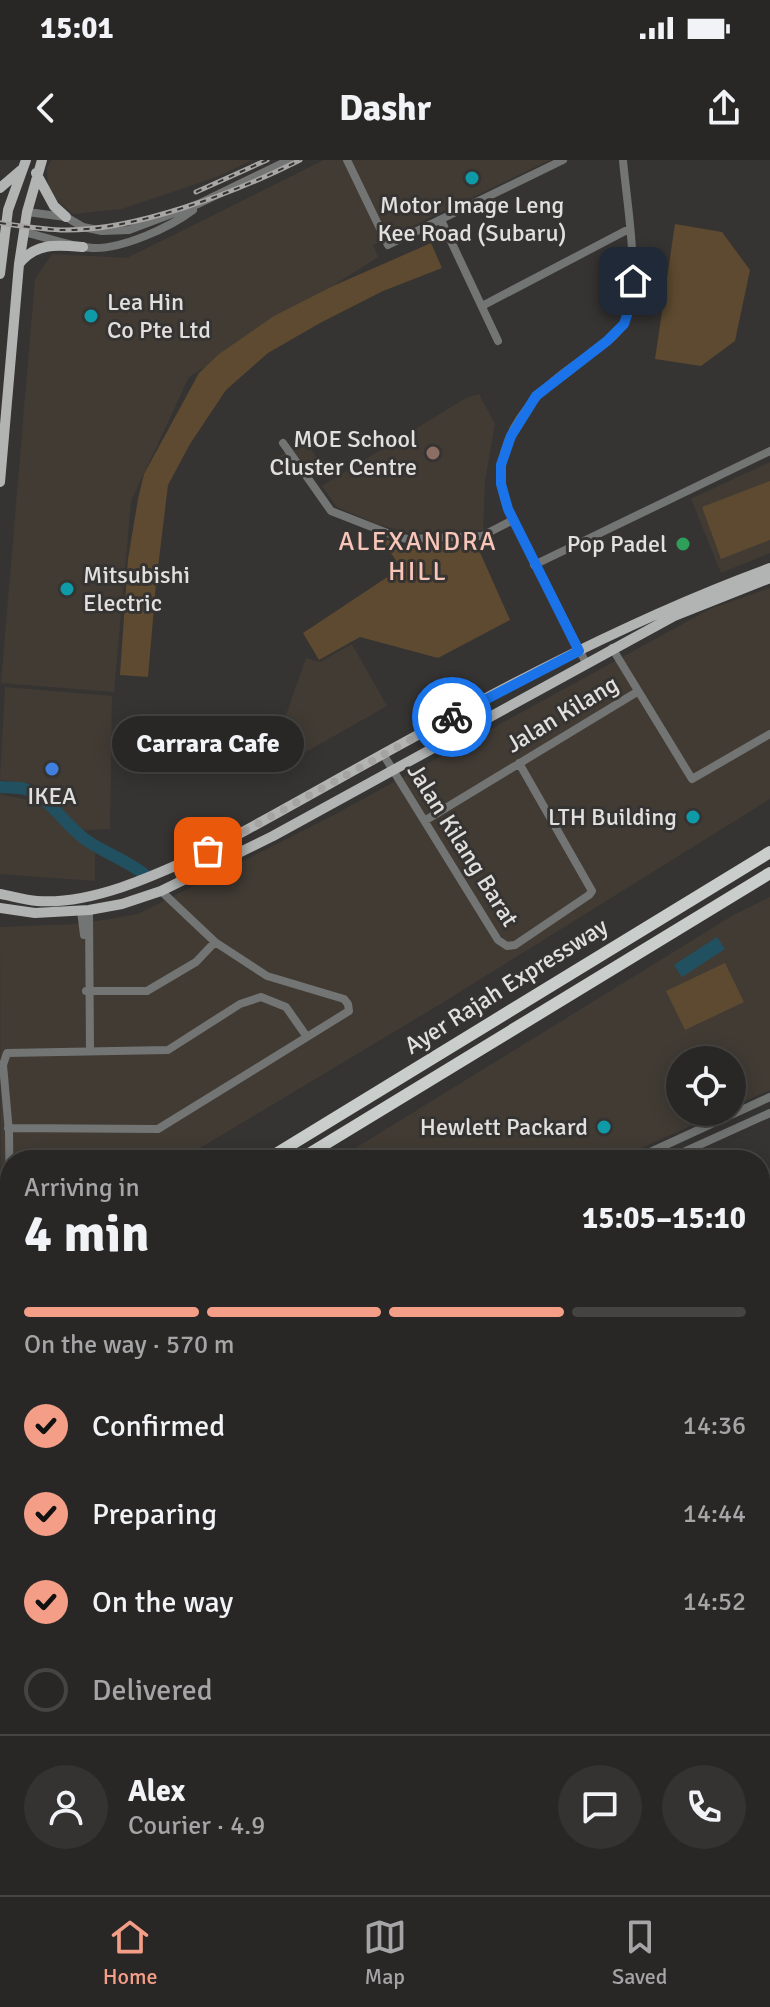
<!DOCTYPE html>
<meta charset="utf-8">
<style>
:root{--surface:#282726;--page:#343332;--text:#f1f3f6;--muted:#a5a5a7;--line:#444443;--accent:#f49e87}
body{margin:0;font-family:Signika,sans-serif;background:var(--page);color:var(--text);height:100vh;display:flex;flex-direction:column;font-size:30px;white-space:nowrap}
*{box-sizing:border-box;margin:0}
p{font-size:26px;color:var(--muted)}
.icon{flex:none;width:44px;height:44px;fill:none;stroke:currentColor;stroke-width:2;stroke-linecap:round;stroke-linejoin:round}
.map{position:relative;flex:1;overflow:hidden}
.sheet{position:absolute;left:0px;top:990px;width:770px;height:746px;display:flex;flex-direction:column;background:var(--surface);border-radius:32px 32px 0 0;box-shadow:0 4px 20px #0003,0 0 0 2px var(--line)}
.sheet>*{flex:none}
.tools{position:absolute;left:666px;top:886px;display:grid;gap:16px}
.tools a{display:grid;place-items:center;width:80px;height:80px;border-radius:50%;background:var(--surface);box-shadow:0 4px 20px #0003,0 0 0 2px var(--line);font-size:40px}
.pin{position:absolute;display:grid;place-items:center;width:68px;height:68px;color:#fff;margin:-34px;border-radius:16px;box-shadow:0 4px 12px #0006}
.courier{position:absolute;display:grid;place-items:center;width:80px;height:80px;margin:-40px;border:6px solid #1a73e8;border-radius:50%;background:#fff;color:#222;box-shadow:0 2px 10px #0007}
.bubble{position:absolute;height:56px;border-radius:28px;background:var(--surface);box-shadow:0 4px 20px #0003,0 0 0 2px var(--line);font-size:26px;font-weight:700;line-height:56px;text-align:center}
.head em{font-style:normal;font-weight:700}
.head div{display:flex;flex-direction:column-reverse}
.head{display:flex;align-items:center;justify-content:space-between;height:136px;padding:0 24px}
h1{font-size:52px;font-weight:700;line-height:60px}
.bar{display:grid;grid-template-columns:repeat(4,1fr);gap:12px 8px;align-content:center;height:96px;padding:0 24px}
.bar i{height:10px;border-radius:6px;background:var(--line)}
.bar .active{background:var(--accent)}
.bar p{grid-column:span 4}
.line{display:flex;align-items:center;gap:20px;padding:0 24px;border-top:2px solid var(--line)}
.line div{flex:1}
.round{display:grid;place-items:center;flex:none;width:84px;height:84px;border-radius:42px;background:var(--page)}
ol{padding:0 24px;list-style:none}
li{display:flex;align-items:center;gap:24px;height:88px}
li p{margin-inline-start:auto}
li .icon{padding:8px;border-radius:50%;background:var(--accent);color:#111;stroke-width:4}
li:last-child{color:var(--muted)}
li i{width:44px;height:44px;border:4px solid var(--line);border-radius:50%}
.status{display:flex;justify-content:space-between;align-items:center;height:56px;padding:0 40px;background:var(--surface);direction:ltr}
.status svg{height:22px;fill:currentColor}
header{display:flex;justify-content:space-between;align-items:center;height:104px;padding:0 24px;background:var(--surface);font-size:36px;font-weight:700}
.tabs{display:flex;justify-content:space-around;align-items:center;height:112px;border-top:2px solid var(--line);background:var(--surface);font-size:22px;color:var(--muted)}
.tabs a{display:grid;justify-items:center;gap:4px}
.tabs .active{color:var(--accent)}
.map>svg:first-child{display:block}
</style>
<div class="status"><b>15:01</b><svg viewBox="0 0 49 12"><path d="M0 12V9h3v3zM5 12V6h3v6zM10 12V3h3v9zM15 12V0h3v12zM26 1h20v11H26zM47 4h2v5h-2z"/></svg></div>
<header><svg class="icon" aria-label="back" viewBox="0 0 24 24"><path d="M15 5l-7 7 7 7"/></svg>Dashr<svg class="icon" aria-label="share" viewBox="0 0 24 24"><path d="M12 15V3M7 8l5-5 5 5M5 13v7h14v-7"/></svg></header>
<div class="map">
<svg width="770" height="1735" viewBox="0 0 770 1735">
<rect width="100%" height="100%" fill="#363432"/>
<path fill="#413b34" d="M 52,0 L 252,0 L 219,16 L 122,49 L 73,54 L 60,43 L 48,28 L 47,7 Z
M 324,0 L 550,0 L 373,85 L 378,97 L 189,217 L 131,341 L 114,532 L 1,523 L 35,119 L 52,94 L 127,98 Z
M 479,234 L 495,264 L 485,321 L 483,370 L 408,373 L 377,364 L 337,347 L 322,326 L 466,238 Z
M 304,279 L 325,309 L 312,317 L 298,298 L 280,310 L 274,300 Z
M 770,302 L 770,393 L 721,413 L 691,339 Z
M 770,428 L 770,639 L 447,840 L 180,1000 L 10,1000 L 10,1102 L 1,1107 L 0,767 L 79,764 L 138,754 L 334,655 L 710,449 Z
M 352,484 L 387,546 L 295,598 L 280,572 L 306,498 L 320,502 Z
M 5,527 L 112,536 L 110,669 L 82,670 L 33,624 L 0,620 Z
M 0,634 L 37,642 L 95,693 L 95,721 L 0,714 Z
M 770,737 L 770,930 L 732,947 L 732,900 L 680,900 L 680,952 L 722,952 L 614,1000 L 336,1000 L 732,756 Z
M 313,1726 L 386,1726 L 388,1735 L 315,1735 Z
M 464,1726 L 613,1726 L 614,1735 L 464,1735 Z"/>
<path fill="#5d4a30" d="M 675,64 L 722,72 L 750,110 L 735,181 L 701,206 L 655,199 Z
M 431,83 L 442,108 L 383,131 L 320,163 L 268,193 L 226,230 L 190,284 L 168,325 L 156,424 L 148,517 L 120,515 L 128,399 L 138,339 L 144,314 L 199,213 L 219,194 L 274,156 L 333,126 Z
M 770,321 L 770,380 L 721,399 L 702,347 Z
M 380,377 L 401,386 L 475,381 L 510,460 L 438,498 L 360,477 L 319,500 L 303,473 L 401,408 Z
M 725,803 L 744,842 L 685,870 L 666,831 Z
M 770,1065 L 770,1417 L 764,1421 L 760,1428 L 760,1070 Z
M 760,1565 L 770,1576 L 770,1735 L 683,1735 L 683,1726 L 760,1726 Z
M 154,1726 L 313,1726 L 315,1735 L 105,1735 Z"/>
<path fill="#215161" d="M 717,777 L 725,789 L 682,817 L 674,805 Z"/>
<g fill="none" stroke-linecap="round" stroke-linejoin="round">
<path stroke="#215161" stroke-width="12" d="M 0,627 C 8,628 18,627 25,629 C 51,638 66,667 89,682 C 107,694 126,700 144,714"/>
<path stroke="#737574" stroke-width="8" d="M 347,0 L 388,85 L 563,0
M 27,52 L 66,57 L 83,67 L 102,71 L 129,70 L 198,44 L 289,0
M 441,60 L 498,181
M 24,72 C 46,77 70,87 93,88 C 122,89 169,68 193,50
M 482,146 L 629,69
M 283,283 L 331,351 L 395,376 L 407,379 L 482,376 L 513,360
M 534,405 L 770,291
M 612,488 L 692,619 L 770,574
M 586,503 L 508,349 C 485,290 526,239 573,206 C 589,194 613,182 624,163 C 643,131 626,39 623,0
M 383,594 L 498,780 L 507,786 L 515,785 L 589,735 L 592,731 L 519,603
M 426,660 L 637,532
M 89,750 L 90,891
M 81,751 L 84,775
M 86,831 L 147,831 L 196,802 L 215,782
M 8,968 L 158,969 L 349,851 L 348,844 L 344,839 L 267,816 L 215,782 L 161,731
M 633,1000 L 770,937
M 666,1000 L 770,953
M 10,1047 L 9,972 L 3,905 L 7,893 L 168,890 L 240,844 L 261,837 L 286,847 L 307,877
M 0,1058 L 9,1044
M 0,1067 L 8,1061 L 10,1055
M 0,1438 L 10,1443
M 0,1592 L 10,1623
M 0,1664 L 10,1636
M 650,1726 L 651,1735
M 89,1735 L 103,1726
M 560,1735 L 560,1726"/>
<path stroke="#b1b4b3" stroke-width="10" d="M 36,13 L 54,46 L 66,57
M 0,28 L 21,10
M 19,104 C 36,82 58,85 83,87
M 0,114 L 8,50 L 26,0
M 0,322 L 19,104 L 27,52 L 42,0
M 0,734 C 12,736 24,740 37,741 C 93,745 158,714 208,691 C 392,591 573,480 770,408
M 0,748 L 35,753 L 89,750 L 122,744 L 161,731 L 273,676 L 674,456 L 770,418
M 0,1394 L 10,1399
M 0,1415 L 10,1420
M 403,1726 L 406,1735
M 419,1726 L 421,1735"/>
<path stroke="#c9cdcc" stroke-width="12" d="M 266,1000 L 770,692
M 299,1000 L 770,713
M 0,1164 L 10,1157
M 0,1183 L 10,1177"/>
<defs>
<path id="rail" d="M 196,32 L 267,0
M 0,63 C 20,66 41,69 61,70 C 132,72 237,32 300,0"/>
</defs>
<use href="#rail" stroke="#a7a6a4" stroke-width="5"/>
<use href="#rail" stroke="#363432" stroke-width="2" stroke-dasharray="6" stroke-linecap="butt"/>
</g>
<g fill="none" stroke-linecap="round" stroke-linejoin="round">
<path stroke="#a5a4a2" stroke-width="8" stroke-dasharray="0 14.4" d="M 208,691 L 452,557"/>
<path stroke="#1a73e8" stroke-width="10" d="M 452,557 L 579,491 L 508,349 L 501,324 L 501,305 L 511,276 L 536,236 L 607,181 L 624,164 L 630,146 L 633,121"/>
</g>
<g fill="#0f9aa8" stroke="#363432" stroke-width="3">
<circle cx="472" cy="18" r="8"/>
<circle cx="91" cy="156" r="8"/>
<circle cx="67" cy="429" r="8"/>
<circle cx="693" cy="657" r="8"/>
<circle cx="604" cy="967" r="8"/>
</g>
<circle fill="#8d6e63" stroke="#363432" stroke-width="3" cx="433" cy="293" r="8"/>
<circle fill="#2e9e5b" stroke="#363432" stroke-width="3" cx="683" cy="384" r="8"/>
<circle fill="#3f7fe0" stroke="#363432" stroke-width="3" cx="52" cy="609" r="8"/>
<g text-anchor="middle" stroke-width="6" stroke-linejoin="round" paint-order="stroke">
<g font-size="24" fill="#e1e0de" stroke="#363432" text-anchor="end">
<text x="472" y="53" text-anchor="middle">Motor Image Leng<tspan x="472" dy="28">Kee Road (Subaru)</tspan></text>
<text x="107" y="150" text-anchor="start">Lea Hin<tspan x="107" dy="28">Co Pte Ltd</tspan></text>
<text x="417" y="287">MOE School<tspan x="417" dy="28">Cluster Centre</tspan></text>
<text x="667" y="392">Pop Padel</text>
<text x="83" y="423" text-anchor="start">Mitsubishi<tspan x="83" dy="28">Electric</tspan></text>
<text x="52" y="644" text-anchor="middle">IKEA</text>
<text x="677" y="665">LTH Building</text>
<text x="588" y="975">Hewlett Packard</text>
</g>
<g font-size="24" fill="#e1e0de" stroke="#363432">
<text transform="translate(562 554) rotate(-31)" y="8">Jalan Kilang</text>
<text transform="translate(463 685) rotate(58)" y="8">Jalan Kilang Barat</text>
<text transform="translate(506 826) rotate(-32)" y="8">Ayer Rajah Expressway</text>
</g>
<g font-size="26" letter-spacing="2" fill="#f8c6b9" stroke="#363432">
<text x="418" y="390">ALEXANDRA<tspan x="418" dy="30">HILL</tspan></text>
</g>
</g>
</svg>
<div class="tools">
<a><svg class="icon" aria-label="locate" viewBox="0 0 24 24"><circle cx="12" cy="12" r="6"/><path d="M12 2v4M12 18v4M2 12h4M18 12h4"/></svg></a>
</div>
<div class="pin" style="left:208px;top:691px;background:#ea580c"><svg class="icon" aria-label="bag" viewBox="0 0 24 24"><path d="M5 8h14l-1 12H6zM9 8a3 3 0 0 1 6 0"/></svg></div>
<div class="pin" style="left:633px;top:121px;background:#1f2937"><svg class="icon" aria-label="home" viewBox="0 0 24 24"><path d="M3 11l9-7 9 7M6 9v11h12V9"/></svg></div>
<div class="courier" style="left:452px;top:557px"><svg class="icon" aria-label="bike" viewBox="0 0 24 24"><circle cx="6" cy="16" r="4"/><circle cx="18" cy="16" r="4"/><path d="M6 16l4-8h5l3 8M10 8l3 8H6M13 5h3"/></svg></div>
<div class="bubble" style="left:112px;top:556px;width:192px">Carrara Cafe</div>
<section class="sheet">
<div class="head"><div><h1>4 min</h1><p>Arriving in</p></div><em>15:05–15:10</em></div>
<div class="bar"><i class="active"></i><i class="active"></i><i class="active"></i><i></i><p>On the way · 570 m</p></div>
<ol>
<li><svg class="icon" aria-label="check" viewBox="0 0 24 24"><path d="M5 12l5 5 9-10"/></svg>Confirmed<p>14:36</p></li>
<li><svg class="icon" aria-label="check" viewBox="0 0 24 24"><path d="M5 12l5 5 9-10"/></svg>Preparing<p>14:44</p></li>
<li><svg class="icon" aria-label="check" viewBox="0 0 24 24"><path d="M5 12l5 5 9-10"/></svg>On the way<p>14:52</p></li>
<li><i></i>Delivered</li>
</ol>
<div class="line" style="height:144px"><a class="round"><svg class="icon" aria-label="person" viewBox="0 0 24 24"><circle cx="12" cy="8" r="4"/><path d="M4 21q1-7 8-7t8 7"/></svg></a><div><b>Alex</b><p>Courier · 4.9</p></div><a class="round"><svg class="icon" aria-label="chat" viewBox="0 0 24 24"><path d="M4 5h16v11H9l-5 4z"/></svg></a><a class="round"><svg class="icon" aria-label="phone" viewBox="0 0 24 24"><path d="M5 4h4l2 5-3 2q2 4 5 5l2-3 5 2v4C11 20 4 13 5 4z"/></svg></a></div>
</section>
</div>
<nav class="tabs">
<a class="active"><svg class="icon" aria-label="home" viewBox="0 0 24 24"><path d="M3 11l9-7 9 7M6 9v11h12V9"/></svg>Home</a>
<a><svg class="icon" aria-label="map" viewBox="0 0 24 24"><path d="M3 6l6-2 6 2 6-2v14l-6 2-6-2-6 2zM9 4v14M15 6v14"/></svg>Map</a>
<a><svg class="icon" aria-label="saved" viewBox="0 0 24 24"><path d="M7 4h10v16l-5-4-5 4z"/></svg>Saved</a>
</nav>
